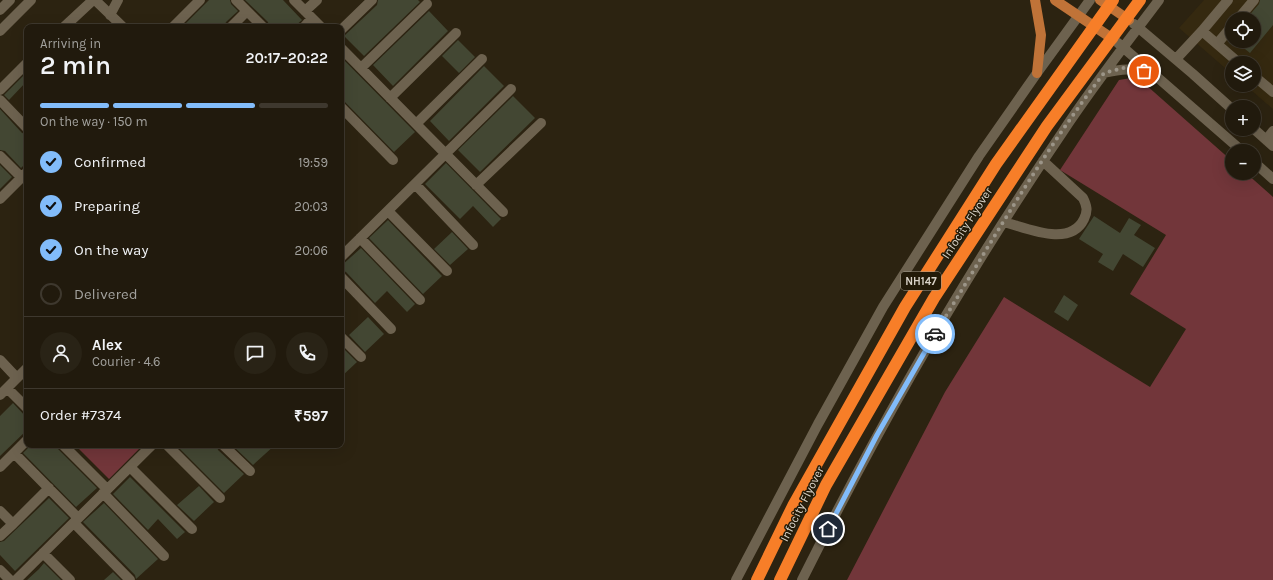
<!DOCTYPE html>
<meta charset="utf-8">
<style>
:root{--surface:#211a0d;--page:#292316;--text:#f1f3f6;--muted:#a2a19d;--line:#3e382e;--accent:#82bcfa}
body{margin:0;font-family:Karla,sans-serif;background:var(--page);color:var(--text);height:100vh;display:flex;flex-direction:column;font-size:15px;white-space:nowrap}
*{box-sizing:border-box;margin:0}
p{font-size:13px;color:var(--muted)}
.icon{flex:none;width:22px;height:22px;fill:none;stroke:currentColor;stroke-width:2;stroke-linecap:round;stroke-linejoin:round}
.map{position:relative;flex:1;overflow:hidden}
.details{position:absolute;left:24px;top:24px;width:320px;height:424px;display:flex;flex-direction:column;background:var(--surface);border-radius:8px;box-shadow:0 4px 16px #0002,0 0 0 1px var(--line)}
.details>*{flex:none}
.controls{position:absolute;left:1225px;top:12px;display:grid;gap:8px}
.controls a{display:grid;place-items:center;width:36px;height:36px;border-radius:50%;background:var(--surface);box-shadow:0 4px 16px #0002,0 0 0 1px var(--line);font-size:20px}
.pin{position:absolute;display:grid;place-items:center;width:34px;height:34px;color:#fff;margin:-17px;border:2px solid #fff;border-radius:50%;box-shadow:0 1px 4px #0007}
.courier{position:absolute;display:grid;place-items:center;width:40px;height:40px;margin:-20px;border:3px solid #82bcfa;border-radius:50%;background:#fff;color:#222;box-shadow:0 1px 5px #0007}
.headline em{font-style:normal;font-weight:600}
.headline div{display:flex;flex-direction:column-reverse}
.headline{display:flex;align-items:center;justify-content:space-between;height:68px;padding:0 16px}
h1{font-size:26px;font-weight:600;line-height:30px}
.bar{display:grid;grid-template-columns:repeat(4,1fr);gap:6px 4px;align-content:center;height:48px;padding:0 16px}
.bar i{height:5px;border-radius:3px;background:var(--line)}
.bar .active{background:var(--accent)}
.bar p{grid-column:span 4}
.line{display:flex;align-items:center;gap:10px;padding:0 16px;border-top:1px solid var(--line)}
.line div{flex:1}
.round{display:grid;place-items:center;flex:none;width:42px;height:42px;border-radius:21px;background:var(--page)}
ol{padding:0 16px;list-style:none}
li{display:flex;align-items:center;gap:12px;height:44px}
li p{margin-inline-start:auto}
li .icon{padding:4px;border-radius:50%;background:var(--accent);color:#111;stroke-width:4}
li:last-child{color:var(--muted)}
li i{width:22px;height:22px;border:2px solid var(--line);border-radius:50%}
.map>svg:first-child{display:block}
</style>
<div class="map">
<svg width="1273" height="580" viewBox="0 0 1273 580">
<rect width="100%" height="100%" fill="#2c2311"/>
<path fill="#352910" fill-rule="evenodd" d="M 1204,0 L 1273,0 L 1273,109 L 1245,85 L 1254,85 L 1254,63 L 1232,63 L 1232,74 L 1179,28 ZM 1232,19 L 1254,19 L 1254,41 L 1232,41 Z"/>
<path fill="#72363a" d="M 1137,77 L 1232,161 L 1232,173 L 1246,173 L 1273,197 L 1273,580 L 847,580 L 945,392 L 1004,297 L 1150,387 L 1186,329 L 1130,294 L 1166,235 L 1060,170 L 1119,80 Z
M 75,445 L 143,445 L 109,479 Z"/>
<path fill="#434733" d="M 209,0 L 230,0 L 231,4 L 238,11 L 226,22 L 224,27 L 182,27 Z
M 245,0 L 283,0 L 302,20 L 294,27 L 269,27 L 268,22 Z
M 378,0 L 418,0 L 420,2 L 364,56 L 344,36 L 377,5 Z
M 1260,0 L 1273,0 L 1273,25 L 1250,53 L 1235,41 L 1254,41 L 1254,19 L 1246,19 L 1259,4 Z
M 429,11 L 448,31 L 393,86 L 373,65 Z
M 458,40 L 475,57 L 459,73 L 442,56 Z
M 341,57 L 415,132 L 394,152 L 341,98 Z
M 484,66 L 504,86 L 449,141 L 430,121 Z
M 23,76 L 27,81 L 9,100 L 4,95 Z
M 513,96 L 535,118 L 480,172 L 458,150 Z
M 0,109 L 22,133 L 27,134 L 27,162 L 21,168 L 5,151 L 0,150 Z
M 446,163 L 501,219 L 493,227 L 473,206 L 460,219 L 425,184 Z
M 0,165 L 12,177 L 0,189 Z
M 1094,216 L 1120,233 L 1129,218 L 1141,225 L 1134,235 L 1155,248 L 1143,267 L 1123,254 L 1113,271 L 1098,262 L 1103,254 L 1079,239 Z
M 388,220 L 442,276 L 423,294 L 369,238 Z
M 452,232 L 468,249 L 450,265 L 434,249 Z
M 361,248 L 415,304 L 407,312 L 387,291 L 375,303 L 346,272 L 341,270 L 341,266 Z
M 1064,295 L 1078,305 L 1068,321 L 1054,312 Z
M 368,317 L 384,334 L 365,352 L 349,335 Z
M 341,346 L 357,362 L 341,377 Z
M 13,403 L 27,418 L 27,430 L 0,456 L 0,416 Z
M 31,445 L 54,445 L 97,488 L 76,507 L 23,453 Z
M 176,445 L 193,445 L 196,449 L 200,445 L 217,445 L 218,450 L 244,474 L 224,493 Z
M 232,445 L 275,445 L 253,465 Z
M 130,477 L 185,532 L 177,539 L 158,519 L 148,530 L 113,494 Z
M 199,486 L 214,502 L 194,521 L 177,505 Z
M 49,498 L 69,518 L 15,571 L 0,555 L 0,542 L 4,541 Z
M 104,503 L 158,559 L 136,579 L 135,575 L 83,522 Z
M 44,563 L 61,580 L 27,580 L 39,569 Z
M 113,572 L 121,580 L 104,580 Z"/>
<g fill="none" stroke-linecap="round" stroke-linejoin="round">
<path stroke="#6d624f" stroke-width="10" d="M 95,0 L 123,27
M 236,0 L 263,27
M 294,0 L 321,27
M 0,10 L 10,0
M 305,11 L 317,0
M 110,15 L 118,0
M 1238,19 L 1254,0
M 1134,24 L 1193,74 L 1232,109
M 64,27 L 93,0
M 173,27 L 200,0
M 231,27 L 247,11
M 304,27 L 312,18
M 341,30 L 372,0
M 0,31 L 31,0
M 1202,31 L 1239,63
M 1118,43 L 1242,151
M 1217,44 L 1232,26
M 341,48 L 503,212
M 1176,59 L 1202,31 L 1228,0
M 361,68 L 427,4
M 1104,73 C 1121,69 1134,68 1151,72
M 1254,76 L 1273,92
M 0,90 L 27,63
M 390,98 L 456,33
M 0,100 L 27,128
M 341,107 L 393,160
M 416,124 L 482,59
M 1254,129 L 1273,146
M 1266,140 L 1273,131
M 0,156 L 21,177
M 1254,162 L 1273,179
M 415,184 L 473,245
M 476,185 L 541,123
M 0,199 L 27,172
M 388,211 L 447,271
M 1004,222 C 1027,228 1070,248 1084,219 C 1088,211 1087,206 1083,198 L 1043,161
M 360,238 L 420,300
M 341,257 L 511,89
M 341,277 L 391,329
M 341,337 L 361,357
M 0,360 L 17,378
M 7,388 L 27,408
M 0,395 L 27,368
M 63,445 L 107,489
M 167,445 L 220,498
M 223,445 L 250,471
M 14,453 L 78,518
M 0,467 L 27,440
M 130,467 L 192,529
M 103,493 L 164,556
M 0,511 L 13,524 L 0,536
M 74,523 L 130,580
M 13,524 L 49,488
M 43,553 L 70,580
M 0,570 L 10,580
M 16,580 L 152,445
M 736,580 L 818,424 L 883,307 L 979,156 L 1037,73 L 1090,0
M 802,580 C 879,426 965,275 1062,133 C 1092,87 1126,44 1159,0"/>
<path stroke="#c07338" stroke-width="10" d="M 1035,0 L 1041,35 L 1037,73
M 1055,0 L 1113,39
M 1100,0 L 1129,20"/>
<path stroke="#f77e28" stroke-width="12" d="M 757,580 L 793,506 L 905,307 L 996,164 L 1113,0
M 780,580 L 826,485 L 934,298 L 1047,126 L 1140,0"/>
</g>
<g fill="none" stroke-linecap="round" stroke-linejoin="round">
<path stroke="#9c9588" stroke-width="4" stroke-dasharray="0 7.2" d="M 935,334 C 989,246 1041,155 1104,73 L 1124,68 L 1144,71"/>
<path stroke="#82bcfa" stroke-width="5" d="M 828,529 L 877,435 L 935,334"/>
</g>
<g text-anchor="middle" stroke-width="3" stroke-linejoin="round" paint-order="stroke">
<rect fill="#221a08" stroke="#a29c8e" stroke-width="1" x="901" y="272" width="40" height="18" rx="3"/>
<g font-size="11" font-weight="bold" fill="#d9d3c8">
<text x="921" y="285">NH147</text>
</g>
<g font-size="12" fill="#d9d3c8" stroke="#221a08">
<text transform="translate(967 223) rotate(-57)" y="4">Infocity Flyover</text>
<text transform="translate(802 504) rotate(-63)" y="4">Infocity Flyover</text>
</g>
</g>
</svg>
<div class="controls">
<a><svg class="icon" aria-label="locate" viewBox="0 0 24 24"><circle cx="12" cy="12" r="6"/><path d="M12 2v4M12 18v4M2 12h4M18 12h4"/></svg></a>
<a><svg class="icon" aria-label="layers" viewBox="0 0 24 24"><path d="M12 4l9 5-9 5-9-5zM3 14l9 5 9-5"/></svg></a>
<a>+</a>
<a>−</a>
</div>
<div class="pin" style="left:1144px;top:71px;background:#ea580c"><svg class="icon" aria-label="bag" viewBox="0 0 24 24"><path d="M5 8h14l-1 12H6zM9 8a3 3 0 0 1 6 0"/></svg></div>
<div class="pin" style="left:828px;top:529px;background:#1f2937"><svg class="icon" aria-label="home" viewBox="0 0 24 24"><path d="M3 11l9-7 9 7M6 9v11h12V9"/></svg></div>
<div class="courier" style="left:935px;top:334px"><svg class="icon" aria-label="car" viewBox="0 0 24 24"><path d="M5 17H2v-5l4-1 3-4h7l3 4 3 1v5h-3M9 17h6M6 11h13"/><circle cx="7" cy="17" r="2"/><circle cx="17" cy="17" r="2"/></svg></div>
<section class="details">
<div class="headline"><div><h1>2 min</h1><p>Arriving in</p></div><em>20:17–20:22</em></div>
<div class="bar"><i class="active"></i><i class="active"></i><i class="active"></i><i></i><p>On the way · 150 m</p></div>
<ol>
<li><svg class="icon" aria-label="check" viewBox="0 0 24 24"><path d="M5 12l5 5 9-10"/></svg>Confirmed<p>19:59</p></li>
<li><svg class="icon" aria-label="check" viewBox="0 0 24 24"><path d="M5 12l5 5 9-10"/></svg>Preparing<p>20:03</p></li>
<li><svg class="icon" aria-label="check" viewBox="0 0 24 24"><path d="M5 12l5 5 9-10"/></svg>On the way<p>20:06</p></li>
<li><i></i>Delivered</li>
</ol>
<div class="line" style="height:72px"><a class="round"><svg class="icon" aria-label="person" viewBox="0 0 24 24"><circle cx="12" cy="8" r="4"/><path d="M4 21q1-7 8-7t8 7"/></svg></a><div><b>Alex</b><p>Courier · 4.6</p></div><a class="round"><svg class="icon" aria-label="chat" viewBox="0 0 24 24"><path d="M4 5h16v11H9l-5 4z"/></svg></a><a class="round"><svg class="icon" aria-label="phone" viewBox="0 0 24 24"><path d="M5 4h4l2 5-3 2q2 4 5 5l2-3 5 2v4C11 20 4 13 5 4z"/></svg></a></div>
<div class="line" style="height:52px"><div>Order #7374</div><b>₹597</b></div>
</section>
</div>
